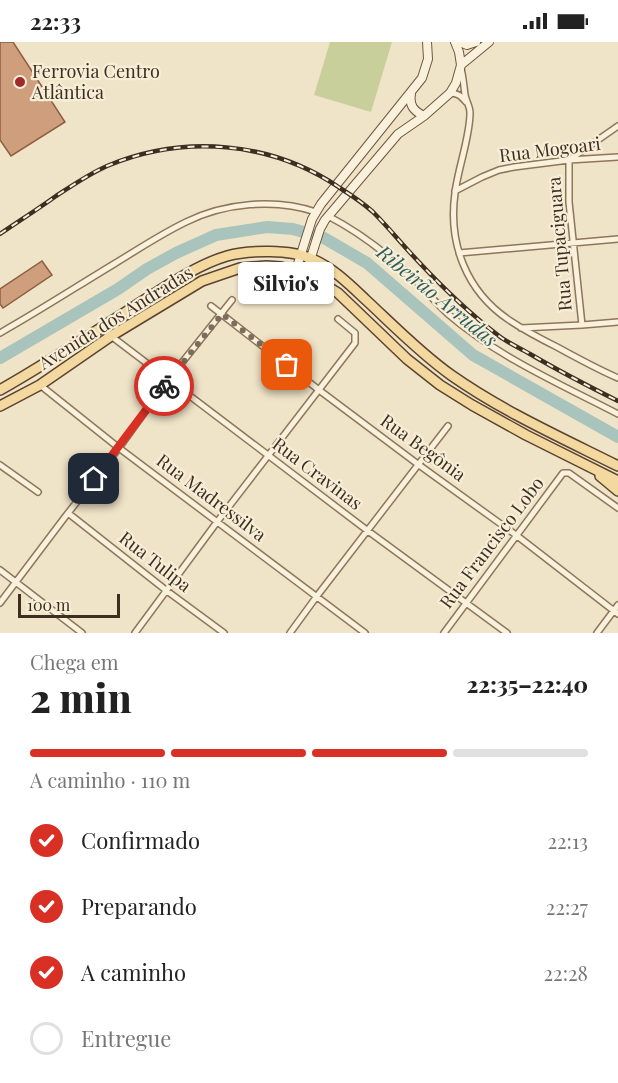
<!DOCTYPE html>
<html lang="pt">
<meta charset="utf-8">
<style>
:root{--surface:#fff;--page:#f6f6f6;--text:#222;--muted:#767676;--line:#e0e0e0;--accent:#d93025}
body{margin:0;font-family:"Playfair Display",serif;background:var(--page);color:var(--text);height:100vh;display:flex;flex-direction:column;font-size:22px;white-space:nowrap}
*{box-sizing:border-box;margin:0}
p{font-size:20px;color:var(--muted)}
.icon{flex:none;width:33px;height:33px;fill:none;stroke:currentColor;stroke-width:2;stroke-linecap:round;stroke-linejoin:round}
.map{position:relative;height:591px;overflow:hidden}
.sheet{display:flex;flex-direction:column;background:var(--surface);flex:1}
.sheet>*{flex:none}
.scale{position:absolute;left:18px;bottom:15px;width:102px;box-sizing:border-box;padding-left:6px;border:3px solid #3d2e20;border-top:0;font-size:16px;line-height:21px;white-space:nowrap;color:#3d2e20;-webkit-text-stroke:4px #f7eed8;paint-order:stroke}
.pin{position:absolute;display:grid;place-items:center;width:51px;height:51px;color:#fff;margin:-26px;border-radius:12px;box-shadow:0 3px 9px #0006}
.courier{position:absolute;display:grid;place-items:center;width:60px;height:60px;margin:-30px;border:4px solid #d93025;border-radius:50%;background:#fff;color:#222;box-shadow:0 2px 8px #0007}
.bubble{position:absolute;height:42px;border-radius:6px;background:var(--surface);box-shadow:0 2px 4px #0004;font-size:20px;font-weight:800;line-height:42px;text-align:center}
.overview em{font-style:normal;font-weight:800}
.overview div{display:flex;flex-direction:column-reverse}
.overview{display:flex;align-items:center;justify-content:space-between;height:102px;padding:0 30px}
h1{font-size:39px;font-weight:800;line-height:45px}
.bar{display:grid;grid-template-columns:repeat(4,1fr);gap:9px 6px;align-content:center;height:72px;padding:0 30px}
.bar i{height:8px;border-radius:4px;background:var(--line)}
.bar .on{background:var(--accent)}
.bar p{grid-column:span 4}
ol{padding:0 30px;list-style:none}
li{display:flex;align-items:center;gap:18px;height:66px}
li p{margin-inline-start:auto}
li .icon{padding:6px;border-radius:50%;background:var(--accent);color:#fff;stroke-width:4}
li:last-child{color:var(--muted)}
li i{width:33px;height:33px;border:3px solid var(--line);border-radius:50%}
.status{display:flex;justify-content:space-between;align-items:center;height:42px;padding:0 30px;background:var(--surface);direction:ltr}
.status svg{height:16px;fill:currentColor}
.map>svg:first-child{display:block}
</style>
<div class="status"><b>22:33</b><svg viewBox="0 0 49 12"><path d="M0 12V9h3v3zM5 12V6h3v6zM10 12V3h3v9zM15 12V0h3v12zM26 1h20v11H26zM47 4h2v5h-2z"/></svg></div>
<div class="map">
<svg width="618" height="591" viewBox="0 0 618 591">
<rect width="100%" height="100%" fill="#f0e4c8"/>
<path fill="#c9cf9b" d="M 330,0 L 392,0 L 371,70 L 314,53 Z"/>
<g fill="none" stroke-linecap="round" stroke-linejoin="round">
<path stroke="#a9c4bc" stroke-width="12" d="M 0,316 L 118,247 L 147,227 L 176,211 L 216,193 L 267,185 L 293,187 L 324,196 L 367,221 L 473,313 L 618,395"/>
</g>
<path fill="#cf9f7d" stroke="#8d5f41" stroke-width="1.5" d="M 0,0 L 13,0 L 65,80 L 11,114 L 0,98 Z
M 42,219 L 52,233 L 3,266 L 0,262 L 0,247 Z"/>
<g fill="none" stroke-linecap="round" stroke-linejoin="round">
<defs>
<path id="minor" d="M 461,26 C 463,35 464,44 465,53 C 466,59 470,64 470,71 C 470,95 458,126 455,151 C 448,201 466,249 509,278 C 524,288 541,297 557,305 C 577,316 597,327 618,336
M 450,51 C 458,51 461,54 466,60
M 455,149 L 482,135 L 499,128 L 514,125 L 569,118 L 618,115
M 328,174 C 361,191 390,214 416,239 C 427,250 437,262 448,272 C 498,315 560,342 618,372
M 459,211 L 618,197
M 211,264 L 319,348 L 419,423 L 516,493 L 618,572
M 582,283 L 569,160 L 569,118 L 618,84
M 521,286 L 582,283 L 618,280
M 0,291 C 39,269 76,245 114,222 C 137,208 161,192 186,180 C 224,161 275,156 316,170
M 111,294 L 368,489 L 507,591
M 40,343 L 119,406 L 365,591
M 0,423 L 38,450
M 68,471 L 167,549 L 224,591
M 0,528 L 82,591
M 0,561 L 65,475 L 119,406 L 168,338 L 232,258
M 135,591 L 217,480 L 355,301 L 355,291 L 338,277
M 290,591 L 317,554 L 448,384
M 444,591 L 563,431 L 569,431 L 618,466
M 597,591 L 618,563"/>
<path id="secondary" d="M 460,0 L 467,3 L 476,0
M 461,23 L 489,0
M 411,52 C 409,64 414,69 424,74
M 296,228 L 312,177 L 321,162 L 422,36 L 428,17 L 427,0
M 306,231 L 320,187 L 325,178 L 398,92 L 424,74 L 450,51 L 456,41 L 461,23 L 459,10 L 455,0"/>
<path id="primary" d="M 0,348 C 46,322 90,293 135,264 C 162,247 196,223 227,214 C 248,208 291,207 312,217 C 333,226 349,242 366,258 C 393,283 420,311 451,333 C 502,369 562,396 618,424
M 0,364 L 40,343 L 111,294 L 202,239 L 240,226 L 266,224 L 281,225 L 306,231 L 338,251 L 407,317 L 440,343 L 472,363 L 526,393 L 618,439
M 600,434 L 618,449"/>
</defs>
<use href="#minor" stroke="#8d765c" stroke-width="8"/>
<use href="#secondary" stroke="#6f573f" stroke-width="10"/>
<use href="#primary" stroke="#5b4430" stroke-width="12"/>
<use href="#minor" stroke="#faf1dc" stroke-width="5"/>
<use href="#secondary" stroke="#faf1dc" stroke-width="8"/>
<use href="#primary" stroke="#f3d9a0" stroke-width="9"/>
<defs>
<path id="rail" d="M 0,192 C 19,179 38,167 56,154 C 73,143 89,132 107,124 C 184,92 271,99 340,146 C 351,153 363,161 373,170 C 388,185 401,201 416,217 C 442,245 469,271 499,294 C 508,301 520,306 530,312 C 559,329 588,344 618,359"/>
</defs>
<use href="#rail" stroke="#3d2e20" stroke-width="4.5"/>
<use href="#rail" stroke="#f7eed8" stroke-width="2" stroke-dasharray="7" stroke-linecap="butt"/>
</g>
<g fill="none" stroke-linecap="round" stroke-linejoin="round">
<path stroke="#7c6e5b" stroke-width="6" stroke-dasharray="0 10.8" d="M 164,344 L 222,272 L 287,323"/>
<path stroke="#d93025" stroke-width="8" d="M 94,437 L 164,344"/>
</g>
<circle fill="#9e2a2b" stroke="#f7eed8" stroke-width="2" cx="20" cy="40" r="6"/>
<g text-anchor="middle" stroke-width="4.5" stroke-linejoin="round" paint-order="stroke">
<g font-size="18" fill="#3d2e20" stroke="#f7eed8" text-anchor="start">
<text x="32" y="36">Ferrovia Centro<tspan x="32" dy="21">Atlântica</tspan></text>
</g>
<g font-size="18" fill="#3d2e20" stroke="#f7eed8">
<text transform="translate(550 108) rotate(-7)" y="6">Rua Mogoari</text>
<text transform="translate(560 202) rotate(-95)" y="6">Rua Tupaciguara</text>
<text transform="translate(116 276) rotate(-32)" y="6">Avenida dos Andradas</text>
<text transform="translate(423 406) rotate(36)" y="6">Rua Begônia</text>
<text transform="translate(317 432) rotate(37)" y="6">Rua Cravinas</text>
<text transform="translate(211 456) rotate(37)" y="6">Rua Madressilva</text>
<text transform="translate(492 501) rotate(-53)" y="6">Rua Francisco Lobo</text>
<text transform="translate(155 520) rotate(38)" y="6">Rua Tulipa</text>
</g>
<g font-size="20" font-style="italic" fill="#2f5d5a" stroke="#f7eed8">
<text transform="translate(437 254) rotate(39)" y="7">Ribeirão Arrudas</text>
</g>
</g>
</svg>
<div class="scale">100 m</div>
<div class="pin" style="left:287px;top:323px;background:#ea580c"><svg class="icon" aria-label="bag" viewBox="0 0 24 24"><path d="M5 8h14l-1 12H6zM9 8a3 3 0 0 1 6 0"/></svg></div>
<div class="pin" style="left:94px;top:437px;background:#1f2937"><svg class="icon" aria-label="home" viewBox="0 0 24 24"><path d="M3 11l9-7 9 7M6 9v11h12V9"/></svg></div>
<div class="courier" style="left:164px;top:344px"><svg class="icon" aria-label="bike" viewBox="0 0 24 24"><circle cx="6" cy="16" r="4"/><circle cx="18" cy="16" r="4"/><path d="M6 16l4-8h5l3 8M10 8l3 8H6M13 5h3"/></svg></div>
<div class="bubble" style="left:238px;top:220px;width:96px">Silvio's</div>
</div>
<section class="sheet">
<div class="overview"><div><h1>2 min</h1><p>Chega em</p></div><em>22:35–22:40</em></div>
<div class="bar"><i class="on"></i><i class="on"></i><i class="on"></i><i></i><p>A caminho · 110 m</p></div>
<ol>
<li><svg class="icon" aria-label="check" viewBox="0 0 24 24"><path d="M5 12l5 5 9-10"/></svg>Confirmado<p>22:13</p></li>
<li><svg class="icon" aria-label="check" viewBox="0 0 24 24"><path d="M5 12l5 5 9-10"/></svg>Preparando<p>22:27</p></li>
<li><svg class="icon" aria-label="check" viewBox="0 0 24 24"><path d="M5 12l5 5 9-10"/></svg>A caminho<p>22:28</p></li>
<li><i></i>Entregue</li>
</ol>
</section>
